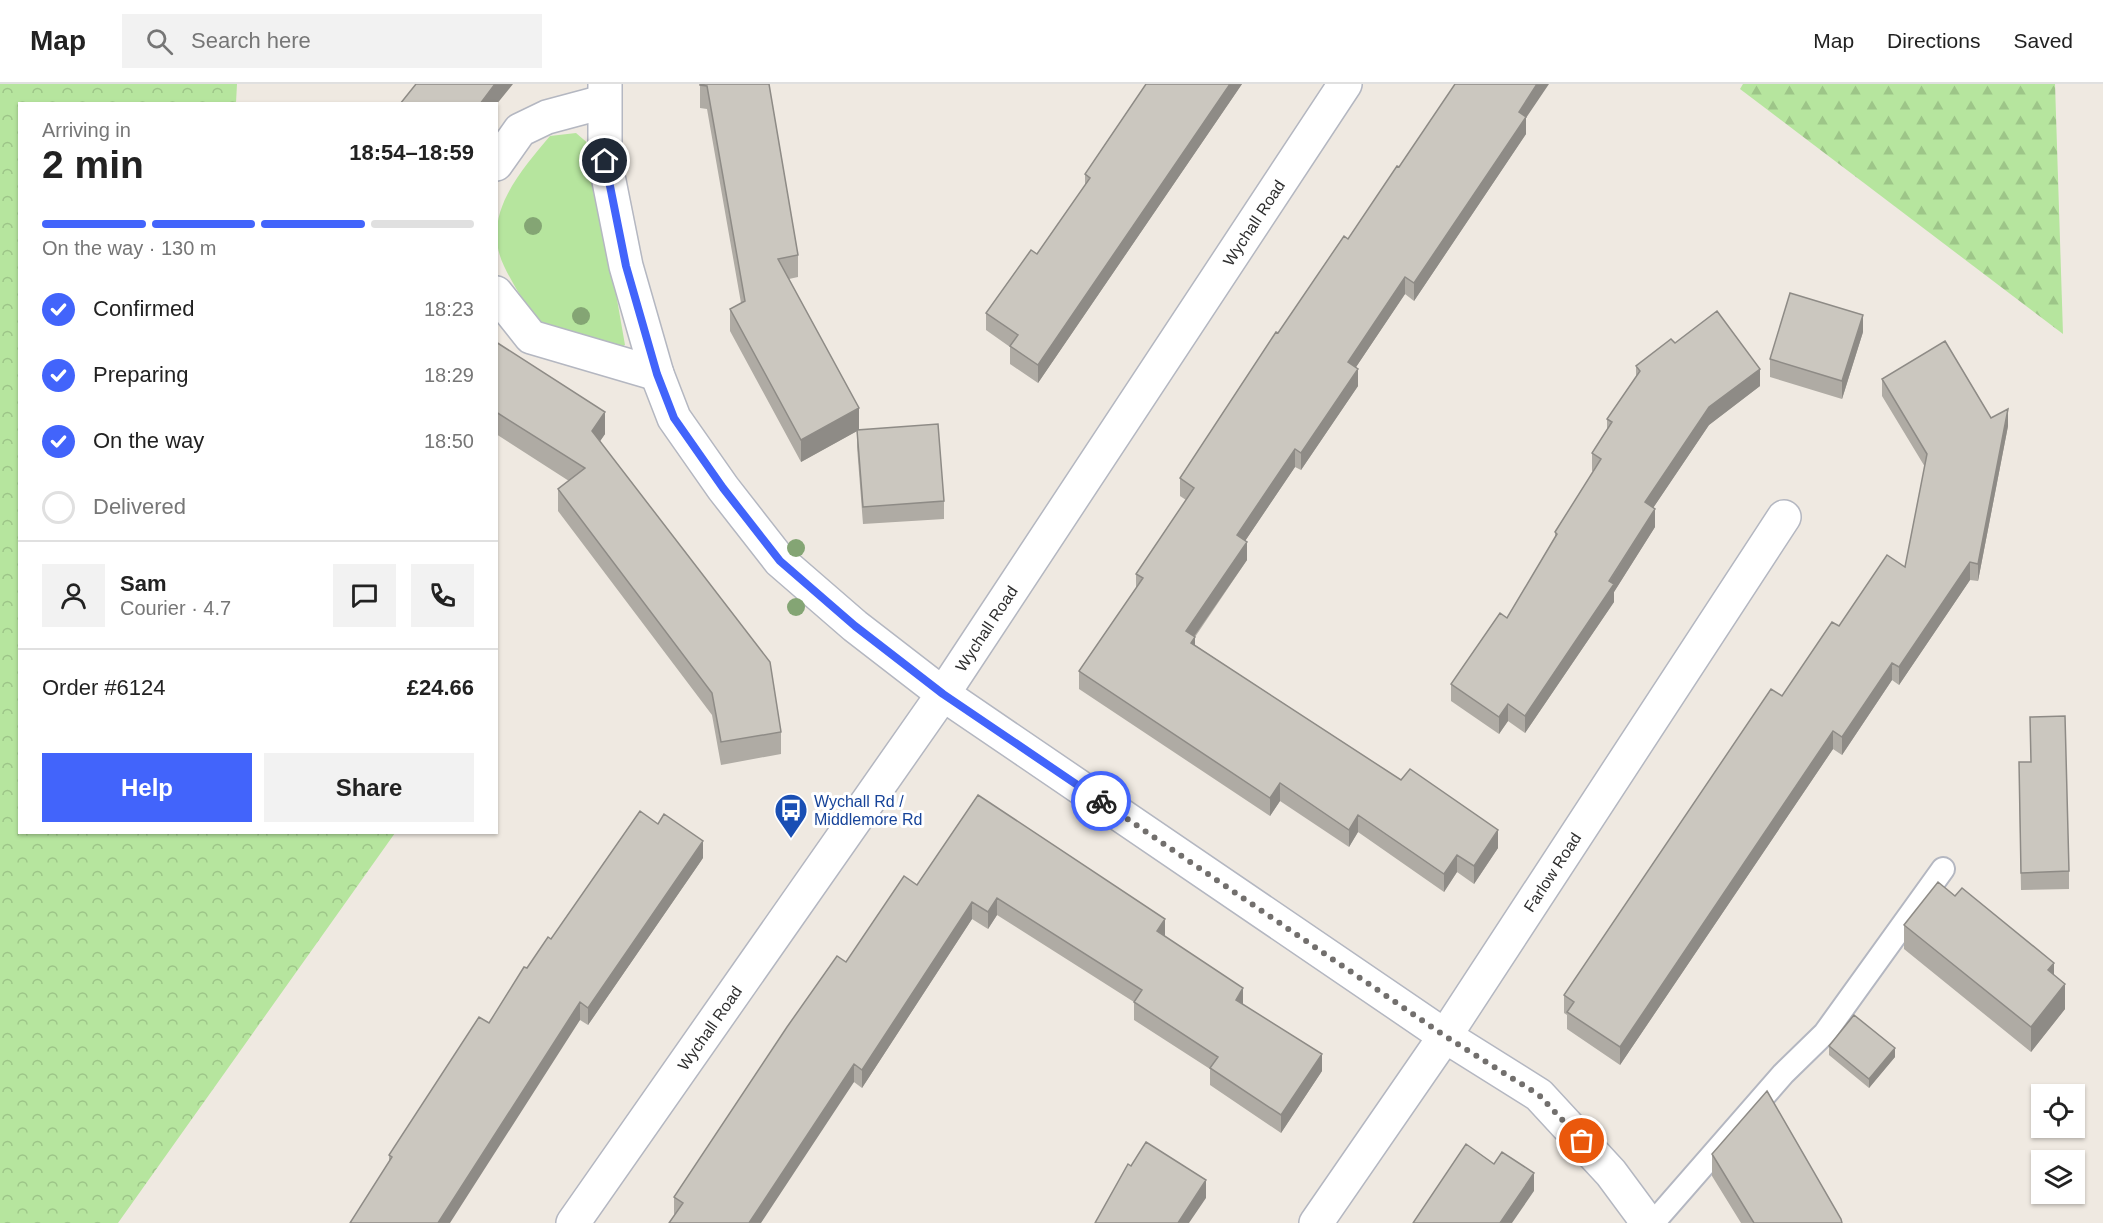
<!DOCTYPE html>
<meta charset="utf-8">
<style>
:root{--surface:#fff;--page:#f2f2f2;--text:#222;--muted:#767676;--line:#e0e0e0;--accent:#4264fb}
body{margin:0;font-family:Helvetica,sans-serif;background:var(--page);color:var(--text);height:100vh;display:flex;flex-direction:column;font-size:22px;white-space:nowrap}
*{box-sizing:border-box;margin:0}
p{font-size:20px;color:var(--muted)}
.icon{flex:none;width:33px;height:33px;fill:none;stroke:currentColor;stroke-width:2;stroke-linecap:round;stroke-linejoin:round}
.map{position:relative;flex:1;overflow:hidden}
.sheet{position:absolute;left:18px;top:18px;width:480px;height:732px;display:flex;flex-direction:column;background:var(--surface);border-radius:0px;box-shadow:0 2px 4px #0004}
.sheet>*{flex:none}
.buttons{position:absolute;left:2031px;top:1000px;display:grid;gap:12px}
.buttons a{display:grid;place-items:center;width:54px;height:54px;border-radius:0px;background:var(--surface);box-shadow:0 2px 4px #0004;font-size:30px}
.pin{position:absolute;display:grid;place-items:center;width:51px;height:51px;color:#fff;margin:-26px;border:3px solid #fff;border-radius:50%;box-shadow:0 2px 6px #0007}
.courier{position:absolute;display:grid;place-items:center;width:60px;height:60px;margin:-30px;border:4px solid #4264fb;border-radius:50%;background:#fff;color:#222;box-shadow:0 2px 8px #0007}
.headline em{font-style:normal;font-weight:700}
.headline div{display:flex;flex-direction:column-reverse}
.headline{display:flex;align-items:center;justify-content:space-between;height:102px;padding:0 24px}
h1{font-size:39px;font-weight:700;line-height:45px}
.bar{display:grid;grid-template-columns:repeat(4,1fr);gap:9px 6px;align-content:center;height:72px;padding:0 24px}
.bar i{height:8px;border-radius:4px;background:var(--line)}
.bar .selected{background:var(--accent)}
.bar p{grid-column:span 4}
.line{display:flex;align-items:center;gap:15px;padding:0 24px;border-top:2px solid var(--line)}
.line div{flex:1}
.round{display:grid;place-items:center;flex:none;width:63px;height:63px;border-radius:0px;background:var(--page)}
ol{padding:0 24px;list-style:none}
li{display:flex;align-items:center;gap:18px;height:66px}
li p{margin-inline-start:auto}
li .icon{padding:6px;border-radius:50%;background:var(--accent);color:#fff;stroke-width:4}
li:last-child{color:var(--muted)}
li i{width:33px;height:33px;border:3px solid var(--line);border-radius:50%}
.primary-button{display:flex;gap:12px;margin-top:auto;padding:12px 24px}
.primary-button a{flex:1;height:69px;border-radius:0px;background:var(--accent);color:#fff;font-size:24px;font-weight:700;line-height:69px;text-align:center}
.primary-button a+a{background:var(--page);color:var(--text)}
header{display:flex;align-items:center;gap:36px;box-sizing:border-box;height:84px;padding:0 30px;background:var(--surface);border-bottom:2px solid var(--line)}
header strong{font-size:28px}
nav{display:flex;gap:33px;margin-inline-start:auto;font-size:21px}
.search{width:420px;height:54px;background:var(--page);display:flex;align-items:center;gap:15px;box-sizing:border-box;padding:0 21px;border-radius:0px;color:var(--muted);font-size:22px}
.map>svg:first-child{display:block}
</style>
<header>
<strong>Map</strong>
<div class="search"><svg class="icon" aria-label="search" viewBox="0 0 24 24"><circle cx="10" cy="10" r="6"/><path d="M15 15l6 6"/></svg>Search here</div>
<nav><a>Map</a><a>Directions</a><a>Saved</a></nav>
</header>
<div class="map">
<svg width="2103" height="1139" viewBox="0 0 2103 1139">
<defs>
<pattern id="forest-firs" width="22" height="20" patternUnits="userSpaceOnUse" patternTransform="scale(1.5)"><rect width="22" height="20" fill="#b6e59e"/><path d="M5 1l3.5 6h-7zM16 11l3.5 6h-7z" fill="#9dc588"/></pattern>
<pattern id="park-crowns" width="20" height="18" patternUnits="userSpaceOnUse" patternTransform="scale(1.5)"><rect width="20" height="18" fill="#b6e59e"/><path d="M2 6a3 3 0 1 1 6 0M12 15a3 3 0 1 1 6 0" fill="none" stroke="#9dc588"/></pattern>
</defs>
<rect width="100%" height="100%" fill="#efe9e1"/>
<path fill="#b6e59e" d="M 576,49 L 590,61 L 625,261 L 613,267 L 539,242 C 528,223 514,203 504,182 C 480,132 520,88 550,52 Z"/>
<path fill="url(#forest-firs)" d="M 1743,0 L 2055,0 L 2063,250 L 1740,5 Z"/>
<path fill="url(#park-crowns)" d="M 0,0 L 237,0 L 236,19 L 20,20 L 20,748 L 395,749 L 118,1139 L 0,1139 Z"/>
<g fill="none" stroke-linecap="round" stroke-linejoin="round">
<defs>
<path id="service" d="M 1653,1139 L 1783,990 L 1825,949 L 1943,785"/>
<g id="minor">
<path d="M 605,0 L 605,77 L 626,182 L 657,290 L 674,334 L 723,404 L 780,477 L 855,542 L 943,610 L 1445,952 L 1539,1011 L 1611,1089 L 1648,1139"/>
<path d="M 496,80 L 520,46 L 547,33 L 603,18"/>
<path d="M 496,209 L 531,253 L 657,290"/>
<path id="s1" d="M 573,1139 L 943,610 L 1345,0"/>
<path id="s2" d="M 1316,1139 L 1445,952 L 1784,433"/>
</g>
</defs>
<use href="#service" stroke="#b4b7c1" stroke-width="26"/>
<use href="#minor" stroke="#b4b7c1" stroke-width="36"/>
<use href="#service" stroke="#fff" stroke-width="22"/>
<use href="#minor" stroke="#fff" stroke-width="33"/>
</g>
<g fill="#84a574">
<circle cx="533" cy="142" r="9"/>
<circle cx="581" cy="232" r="9"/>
<circle cx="796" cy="464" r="9"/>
<circle cx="796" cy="523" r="9"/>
</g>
<path fill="#afaba4" d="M 700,0 L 769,0 L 798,171 L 798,193 L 789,195 L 859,346 L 944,417 L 944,435 L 863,440 L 857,363 L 857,347 L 801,378 L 730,247 L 730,225 L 741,219 L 707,25 L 700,24 Z
M 1146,0 L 1242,0 L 1038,299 L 1010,280 L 1010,263 L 986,246 L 986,229 L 1037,170 L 1085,102 L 1085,90 Z
M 1526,34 L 1526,50 L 1414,217 L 1405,210 L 1356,283 L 1358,302 L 1301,386 L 1295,383 L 1245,457 L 1247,476 L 1195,553 L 1195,561 L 1498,764 L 1474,800 L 1457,788 L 1444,808 L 1358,748 L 1349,763 L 1280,717 L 1270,732 L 1079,605 L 1079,587 L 1136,504 L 1136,490 L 1186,416 L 1180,412 L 1180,394 L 1278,249 L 1348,155 L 1399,83 Z
M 1863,248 L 1842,315 L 1770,293 L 1770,275 Z
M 496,258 L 605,350 L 600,357 L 781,648 L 781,670 L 721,681 L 712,631 L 558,427 L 558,405 L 569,397 L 496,350 Z
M 1675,259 L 1760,302 L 1709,341 L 1653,424 L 1655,443 L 1614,508 L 1614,518 L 1525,649 L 1508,637 L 1499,650 L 1451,617 L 1451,600 L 1507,534 L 1555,454 L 1555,448 L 1594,387 L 1592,387 L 1592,369 L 1607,346 L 1607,335 L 1636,293 L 1636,282 Z
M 1882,295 L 1991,334 L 2008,342 L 1978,497 L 1970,496 L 1899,601 L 1892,596 L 1842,671 L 1833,665 L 1620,981 L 1567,945 L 1567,931 L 1564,929 L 1564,911 L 1782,612 L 1839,542 L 1905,483 L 1925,383 L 1882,312 Z
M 2019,695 L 2069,787 L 2069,805 L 2021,806 Z
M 978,711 L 1165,852 L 1243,921 L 1322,987 L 1281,1049 L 1210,1001 L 1210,985 L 1134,936 L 1134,918 L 997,831 L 988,845 L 972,835 L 862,1004 L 854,998 L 675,1131 L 674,1130 L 674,1113 L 846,878 L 917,801 Z
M 703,774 L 588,941 L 580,936 L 389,1078 L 389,1071 L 489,939 L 527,884 L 551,855 Z
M 1904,841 L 2054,890 L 2065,925 L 2031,968 L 1904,865 Z
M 1829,962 L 1895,973 L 1869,1004 L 1829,971 Z
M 1712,1070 L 1842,1139 L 1741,1139 L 1712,1092 Z"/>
<path fill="#8e8b86" d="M 495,0 L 513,0 L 496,21 L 496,20 L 480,20 Z
M 1230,0 L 1242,0 L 1038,299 L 1038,281 Z
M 1537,0 L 1549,0 L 1526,34 L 1526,50 L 1414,217 L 1414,199 L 1519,28 Z
M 1405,193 L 1405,210 L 1348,295 L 1348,278 Z
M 1863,231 L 1863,248 L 1842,315 L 1842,297 Z
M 1358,285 L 1358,302 L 1301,386 L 1301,369 Z
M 1760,285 L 1760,302 L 1709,341 L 1645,436 L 1645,418 L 1709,323 Z
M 859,324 L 859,346 L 801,378 L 801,356 Z
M 2008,325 L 2008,342 L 1978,497 L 1978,480 Z
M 605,328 L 605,350 L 592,369 L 592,347 Z
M 1295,365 L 1295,383 L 1237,469 L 1237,451 Z
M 1655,425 L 1655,443 L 1614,508 L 1614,518 L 1525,649 L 1525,632 Z
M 1247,458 L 1247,476 L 1186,564 L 1186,547 Z
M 1970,478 L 1970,496 L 1899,601 L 1899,583 Z
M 1195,553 L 1195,570 L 1191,559 Z
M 1892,579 L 1892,596 L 1842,671 L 1842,653 Z
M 1508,620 L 1508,637 L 1499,650 L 1499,633 Z
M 1833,647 L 1833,665 L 1620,981 L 1620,963 Z
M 1280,699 L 1280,717 L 1270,732 L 1270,714 Z
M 1358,731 L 1358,748 L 1349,763 L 1349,746 Z
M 1498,746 L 1498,764 L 1474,800 L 1474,782 Z
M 703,757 L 703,774 L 588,941 L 588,924 Z
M 1457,771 L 1457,788 L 1444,808 L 1444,790 Z
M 997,814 L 997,831 L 988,845 L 988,828 Z
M 972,818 L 972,835 L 862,1004 L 862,986 Z
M 1165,835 L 1165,853 L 1157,847 Z
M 2054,879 L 2054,904 L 2048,886 Z
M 2065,900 L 2065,925 L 2031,968 L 2031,943 Z
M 1243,904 L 1243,921 L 1236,916 Z
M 580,918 L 580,936 L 450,1139 L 438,1139 Z
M 1895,964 L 1895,973 L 1869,1004 L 1869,995 Z
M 1322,970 L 1322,987 L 1281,1049 L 1281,1031 Z
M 854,980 L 854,998 L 761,1139 L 749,1139 Z
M 1534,1089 L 1534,1107 L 1512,1139 L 1500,1139 Z
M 1206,1096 L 1206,1114 L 1189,1139 L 1178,1139 Z"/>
<path fill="#cbc7bf" stroke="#8e8b86" stroke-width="1.5" d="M 416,0 L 495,0 L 480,20 L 400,20 Z
M 700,0 L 769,0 L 798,171 L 778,175 L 859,324 L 801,356 L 730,225 L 745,217 L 707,2 L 700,1 Z
M 1146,0 L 1230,0 L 1038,281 L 1010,262 L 1018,251 L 986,229 L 1031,166 L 1037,170 L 1090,94 L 1085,90 Z
M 1455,0 L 1537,0 L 1519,28 L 1526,33 L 1414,199 L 1405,193 L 1348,278 L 1358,285 L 1301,369 L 1295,365 L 1237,451 L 1247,458 L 1186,547 L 1195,553 L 1191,559 L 1401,696 L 1410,685 L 1498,746 L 1474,782 L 1457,771 L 1444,790 L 1358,731 L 1349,746 L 1280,699 L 1270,714 L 1079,587 L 1143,494 L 1136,490 L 1194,404 L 1180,394 L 1276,248 L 1278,249 L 1344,152 L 1348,155 L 1397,82 L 1399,83 Z
M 1790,209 L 1863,231 L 1842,297 L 1770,275 Z
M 1717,227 L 1760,285 L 1709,323 L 1645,418 L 1655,425 L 1609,497 L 1614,500 L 1525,632 L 1508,620 L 1499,633 L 1451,600 L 1500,529 L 1507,534 L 1557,450 L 1555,448 L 1601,375 L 1592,369 L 1612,338 L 1607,335 L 1640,287 L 1636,282 L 1671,255 L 1675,259 Z
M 1945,257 L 1991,334 L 2008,325 L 1978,480 L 1970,478 L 1899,583 L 1892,579 L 1842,653 L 1833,647 L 1620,963 L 1567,928 L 1574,918 L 1564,911 L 1771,605 L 1782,612 L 1832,538 L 1839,542 L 1887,471 L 1905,483 L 1927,370 L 1882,295 Z
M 496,258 L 605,328 L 592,347 L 770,578 L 781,648 L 721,658 L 712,609 L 558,405 L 585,384 L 496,328 Z
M 938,340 L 944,417 L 863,423 L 857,346 Z
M 2065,632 L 2069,787 L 2021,789 L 2019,678 L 2031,678 L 2030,633 Z
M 978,711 L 1165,835 L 1157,847 L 1243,904 L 1236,916 L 1322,970 L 1281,1031 L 1210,984 L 1218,973 L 1134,918 L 1142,906 L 997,814 L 988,828 L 972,818 L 862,986 L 854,980 L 749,1139 L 669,1139 L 683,1119 L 674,1113 L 787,943 L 837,872 L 846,878 L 904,792 L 917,801 Z
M 640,727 L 658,740 L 664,730 L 703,757 L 588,924 L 580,918 L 438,1139 L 350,1139 L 392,1073 L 389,1071 L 479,933 L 489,939 L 524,883 L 527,884 L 548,853 L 551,855 Z
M 1938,798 L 1955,812 L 1962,804 L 2054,879 L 2048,886 L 2065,900 L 2031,943 L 1904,841 Z
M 1854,931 L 1895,964 L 1869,995 L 1829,962 Z
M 1767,1007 L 1841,1135 L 1842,1139 L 1754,1139 L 1712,1070 Z
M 1146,1058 L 1206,1096 L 1178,1139 L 1095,1139 L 1128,1080 L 1131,1082 Z
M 1466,1060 L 1494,1080 L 1502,1068 L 1534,1089 L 1500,1139 L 1413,1139 Z"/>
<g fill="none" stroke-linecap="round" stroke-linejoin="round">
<path stroke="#726f6d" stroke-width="6" stroke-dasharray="0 10.8" d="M 1101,717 L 1445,952 L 1539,1011 L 1582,1057"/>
<path stroke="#4264fb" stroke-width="8" d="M 605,77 L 626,182 L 657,290 L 674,334 L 723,404 L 780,477 L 855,542 L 943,610 L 1101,717"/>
</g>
<defs>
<symbol id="bus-pin" viewBox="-11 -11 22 30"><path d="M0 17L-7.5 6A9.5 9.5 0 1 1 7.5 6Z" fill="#1a4fb4" stroke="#fff"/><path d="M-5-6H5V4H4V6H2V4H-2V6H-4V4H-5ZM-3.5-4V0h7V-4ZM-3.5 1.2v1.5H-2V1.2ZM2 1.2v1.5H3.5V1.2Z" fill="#fff"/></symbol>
</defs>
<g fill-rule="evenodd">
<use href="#bus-pin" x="772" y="707" width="38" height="52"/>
</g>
<g text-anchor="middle" stroke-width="6" stroke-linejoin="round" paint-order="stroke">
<g font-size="16" fill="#2e2e2e" stroke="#fff">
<text dy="6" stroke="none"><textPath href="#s1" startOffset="1210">Wychall Road</textPath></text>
<text dy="6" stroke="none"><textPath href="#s1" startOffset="724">Wychall Road</textPath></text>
<text dy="6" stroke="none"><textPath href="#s2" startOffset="423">Farlow Road</textPath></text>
<text dy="6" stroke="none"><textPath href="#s1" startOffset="238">Wychall Road</textPath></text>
</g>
<g font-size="16" fill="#164399" stroke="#fff" text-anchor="start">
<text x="814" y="723">Wychall Rd /<tspan x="814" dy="18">Middlemore Rd</tspan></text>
</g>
</g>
</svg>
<div class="buttons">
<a><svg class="icon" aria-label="locate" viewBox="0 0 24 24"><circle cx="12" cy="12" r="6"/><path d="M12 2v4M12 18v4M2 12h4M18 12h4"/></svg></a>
<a><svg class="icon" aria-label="layers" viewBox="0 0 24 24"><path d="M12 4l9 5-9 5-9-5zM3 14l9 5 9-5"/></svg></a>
</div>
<div class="pin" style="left:1582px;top:1057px;background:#ea580c"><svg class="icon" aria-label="bag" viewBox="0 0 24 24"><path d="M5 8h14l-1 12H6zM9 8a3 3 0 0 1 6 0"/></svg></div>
<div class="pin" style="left:605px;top:77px;background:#1f2937"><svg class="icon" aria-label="home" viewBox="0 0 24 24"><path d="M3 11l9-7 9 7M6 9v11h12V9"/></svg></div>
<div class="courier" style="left:1101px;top:717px"><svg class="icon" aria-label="bike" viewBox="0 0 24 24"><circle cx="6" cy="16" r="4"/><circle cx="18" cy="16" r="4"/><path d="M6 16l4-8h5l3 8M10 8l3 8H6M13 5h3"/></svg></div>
<section class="sheet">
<div class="headline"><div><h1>2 min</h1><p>Arriving in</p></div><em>18:54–18:59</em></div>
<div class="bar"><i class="selected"></i><i class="selected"></i><i class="selected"></i><i></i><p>On the way · 130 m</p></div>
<ol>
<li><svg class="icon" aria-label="check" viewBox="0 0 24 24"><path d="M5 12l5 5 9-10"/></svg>Confirmed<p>18:23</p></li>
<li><svg class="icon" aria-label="check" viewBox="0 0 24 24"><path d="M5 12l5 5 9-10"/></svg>Preparing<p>18:29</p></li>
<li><svg class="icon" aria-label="check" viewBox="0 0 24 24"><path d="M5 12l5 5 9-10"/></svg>On the way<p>18:50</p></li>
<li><i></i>Delivered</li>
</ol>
<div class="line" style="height:108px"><a class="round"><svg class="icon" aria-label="person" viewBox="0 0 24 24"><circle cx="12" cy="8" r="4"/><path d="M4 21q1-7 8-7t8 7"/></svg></a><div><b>Sam</b><p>Courier · 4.7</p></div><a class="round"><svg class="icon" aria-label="chat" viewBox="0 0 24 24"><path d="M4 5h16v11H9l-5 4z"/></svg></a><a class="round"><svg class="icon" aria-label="phone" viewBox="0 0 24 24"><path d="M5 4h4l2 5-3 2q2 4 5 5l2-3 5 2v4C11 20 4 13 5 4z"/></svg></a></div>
<div class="line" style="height:78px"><div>Order #6124</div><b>£24.66</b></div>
<div class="primary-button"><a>Help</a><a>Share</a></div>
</section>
</div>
